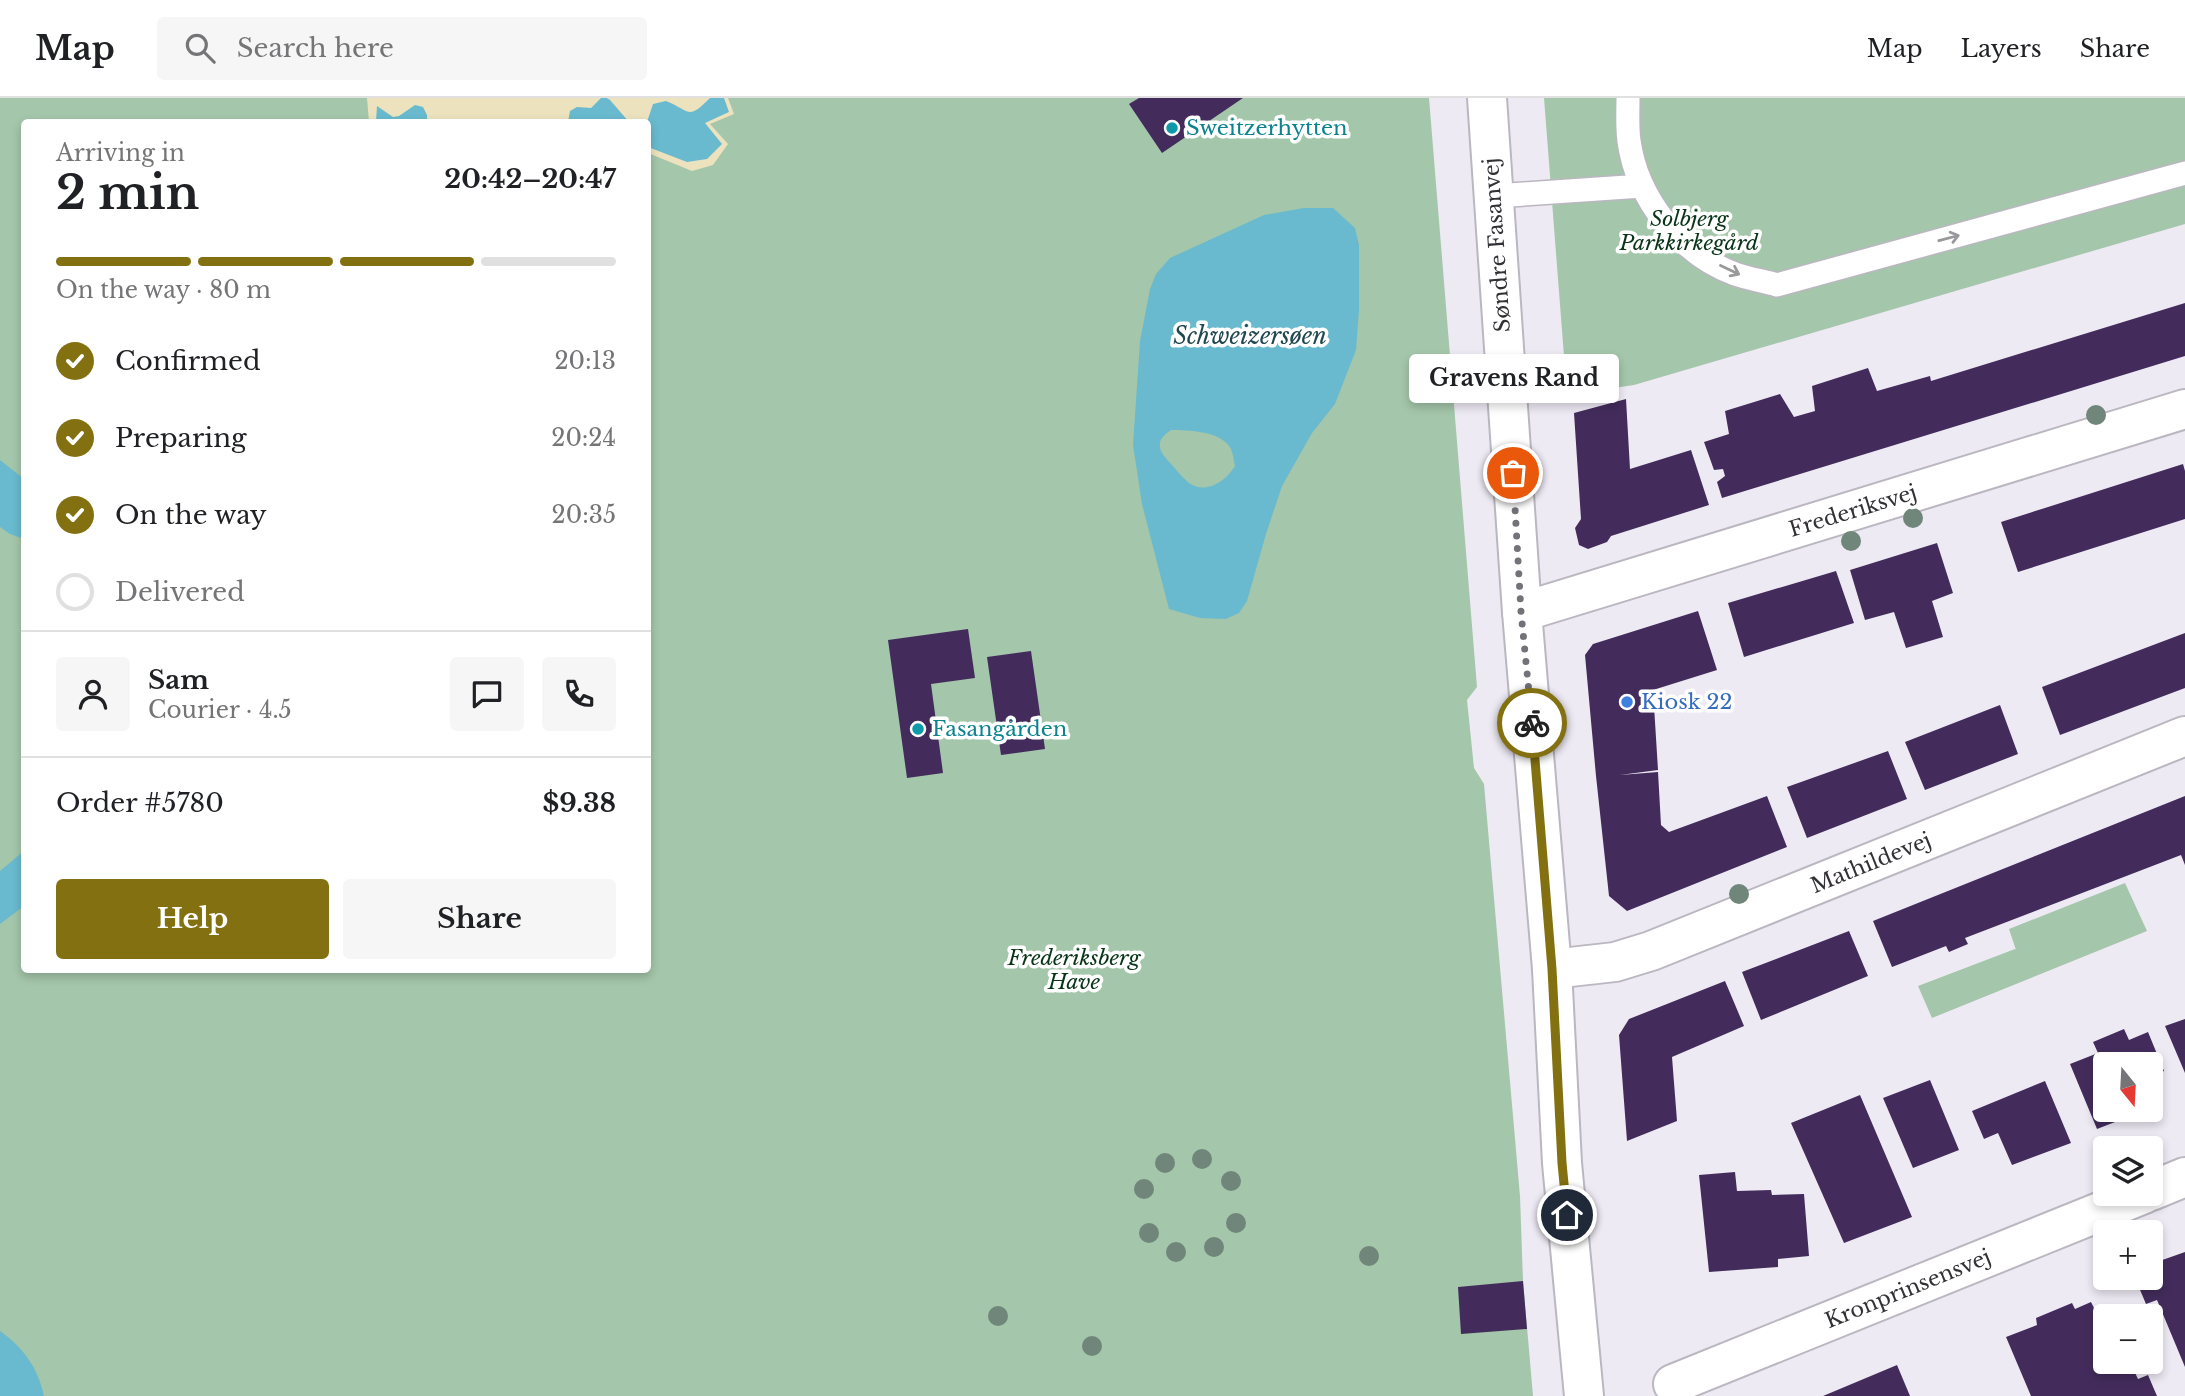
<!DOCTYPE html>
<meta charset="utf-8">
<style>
:root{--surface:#fff;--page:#f6f6f6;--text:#202124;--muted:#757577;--line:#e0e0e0;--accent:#837010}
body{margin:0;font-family:"Libre Baskerville",serif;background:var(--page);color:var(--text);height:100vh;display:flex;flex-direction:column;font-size:26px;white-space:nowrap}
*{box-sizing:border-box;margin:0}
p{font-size:23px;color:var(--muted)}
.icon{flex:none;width:38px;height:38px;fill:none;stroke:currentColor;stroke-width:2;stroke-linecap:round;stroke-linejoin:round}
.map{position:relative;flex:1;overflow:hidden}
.details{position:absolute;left:21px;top:21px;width:630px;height:854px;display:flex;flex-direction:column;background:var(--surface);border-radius:7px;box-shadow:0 4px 10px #0003}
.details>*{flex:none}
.needle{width:46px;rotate:162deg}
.fabs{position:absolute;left:2093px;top:954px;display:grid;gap:14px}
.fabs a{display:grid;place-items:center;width:70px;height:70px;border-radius:7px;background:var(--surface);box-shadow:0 4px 10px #0003;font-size:35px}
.pin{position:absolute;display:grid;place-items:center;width:60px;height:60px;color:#fff;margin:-30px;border:4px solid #fff;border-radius:50%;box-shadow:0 2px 7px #0007}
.courier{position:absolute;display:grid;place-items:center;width:70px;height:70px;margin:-35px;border:5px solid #837010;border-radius:50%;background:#fff;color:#222;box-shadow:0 2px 9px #0007}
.bubble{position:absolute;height:49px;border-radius:7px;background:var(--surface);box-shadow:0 4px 10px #0003;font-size:23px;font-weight:700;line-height:49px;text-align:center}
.head em{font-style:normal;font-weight:700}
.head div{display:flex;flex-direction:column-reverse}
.head{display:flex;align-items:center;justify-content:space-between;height:119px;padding:0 35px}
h1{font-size:46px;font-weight:700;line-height:52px}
.bar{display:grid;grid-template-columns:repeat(4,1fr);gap:10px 7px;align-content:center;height:84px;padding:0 35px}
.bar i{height:9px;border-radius:5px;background:var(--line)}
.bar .active{background:var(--accent)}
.bar p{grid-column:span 4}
.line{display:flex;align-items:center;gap:18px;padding:0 35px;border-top:2px solid var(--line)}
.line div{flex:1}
.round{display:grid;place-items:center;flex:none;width:74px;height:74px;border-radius:7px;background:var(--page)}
ol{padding:0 35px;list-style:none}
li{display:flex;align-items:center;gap:21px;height:77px}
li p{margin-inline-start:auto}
li .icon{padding:7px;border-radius:50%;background:var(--accent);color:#fff;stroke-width:4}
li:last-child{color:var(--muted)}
li i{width:38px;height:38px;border:4px solid var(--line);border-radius:50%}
.cta{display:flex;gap:14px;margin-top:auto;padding:14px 35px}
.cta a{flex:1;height:80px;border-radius:7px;background:var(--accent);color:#fff;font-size:28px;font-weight:700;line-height:80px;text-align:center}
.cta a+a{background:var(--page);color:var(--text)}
header{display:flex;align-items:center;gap:42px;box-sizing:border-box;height:98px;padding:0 35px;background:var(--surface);border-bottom:2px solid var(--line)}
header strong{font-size:33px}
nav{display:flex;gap:38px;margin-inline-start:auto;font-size:24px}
.search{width:490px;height:63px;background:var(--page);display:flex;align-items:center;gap:18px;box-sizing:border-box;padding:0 24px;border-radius:7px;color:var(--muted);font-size:26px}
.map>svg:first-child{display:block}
</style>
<header>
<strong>Map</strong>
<div class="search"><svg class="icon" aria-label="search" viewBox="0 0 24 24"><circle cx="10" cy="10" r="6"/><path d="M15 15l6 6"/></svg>Search here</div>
<nav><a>Map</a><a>Layers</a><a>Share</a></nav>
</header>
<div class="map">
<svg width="2185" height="1298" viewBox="0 0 2185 1298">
<rect width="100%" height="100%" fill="#eeeaf4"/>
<path fill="#a4c6aa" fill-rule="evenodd" d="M 0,0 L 1429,0 L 1477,589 L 1467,602 L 1474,670 L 1484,686 L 1520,1098 L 1523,1183 L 1533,1298 L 0,1298 ZM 24,24 L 648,24 L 648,872 L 24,872 Z
M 1544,0 L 2185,0 L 2185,126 L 1634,287 L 1567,297 Z
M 2125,785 L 2147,833 L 1932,920 L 1918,888 L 2015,851 L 2016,852 L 2009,831 Z"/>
<path fill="#ece2bd" d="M 367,0 L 728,0 L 734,16 L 710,26 L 728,46 L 713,67 L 692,73 L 648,55 L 648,24 L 369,24 Z"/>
<path fill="#69bace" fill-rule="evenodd" d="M 601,0 L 607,0 L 610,2 L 629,24 L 568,24 L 570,13 L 577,9 L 591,10 Z
M 710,0 L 724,0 L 729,14 L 705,25 L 722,46 L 707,61 L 687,64 L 648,49 L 647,24 L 653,6 L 666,3 C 691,13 687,23 710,0 Z
M 415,7 L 423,9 L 427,17 L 427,24 L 376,24 L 377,8 L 393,19 L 399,18 Z
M 1304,110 L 1333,110 L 1355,130 L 1359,147 L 1359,212 L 1356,252 L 1335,306 L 1312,335 L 1282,388 L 1266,436 L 1247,503 L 1239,515 L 1226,521 L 1200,520 L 1169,511 L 1142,406 L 1133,347 L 1140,243 L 1150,191 L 1156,176 L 1170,160 L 1264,117 ZM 1171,332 C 1188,332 1222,333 1231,351 C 1233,356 1234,363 1235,368 C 1226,383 1206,397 1189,385 C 1183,380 1178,374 1173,368 C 1168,362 1158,354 1160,345 C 1161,339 1167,335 1171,332 Z
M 0,362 L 24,381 L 24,441 L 10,436 L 0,429 Z
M 24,753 L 24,808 L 0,826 L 0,773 Z
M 0,1233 C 24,1250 38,1270 44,1298 L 0,1298 Z"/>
<path fill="#432c5c" d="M 1139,0 L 1243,0 L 1162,55 L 1129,6 Z
M 2185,205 L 2185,258 L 1722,400 L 1717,384 L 1725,378 L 1723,371 L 1714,372 L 1704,344 L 1729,336 L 1725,313 L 1780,296 L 1794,319 L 1815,313 L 1812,288 L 1868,270 L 1877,293 L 1930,278 L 1931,283 Z
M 1626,301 L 1630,371 L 1691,352 L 1709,407 L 1611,438 L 1607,444 L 1588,451 L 1579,447 L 1575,430 L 1581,421 L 1574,315 Z
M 2183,366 L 2185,373 L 2185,421 L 2018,474 L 2001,424 Z
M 1937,445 L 1953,495 L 1932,503 L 1943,539 L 1906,550 L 1894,514 L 1865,522 L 1850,472 Z
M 1836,473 L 1854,525 L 1744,559 L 1728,505 Z
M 1698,513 L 1717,572 L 1653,592 L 1658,672 L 1620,677 L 1658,674 L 1661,727 L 1669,734 L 1767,698 L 1787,749 L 1627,813 L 1609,798 L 1596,678 L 1585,557 L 1593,546 Z
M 968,531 L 975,580 L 931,586 L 943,675 L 907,680 L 888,542 Z
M 2185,535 L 2185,590 L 2060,637 L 2042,589 Z
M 1031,553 L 1045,651 L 1001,657 L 987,559 Z
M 2000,607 L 2018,656 L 1925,692 L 1905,644 Z
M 1888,653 L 1907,701 L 1807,740 L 1787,689 Z
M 2185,698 L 2185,767 L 2181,757 L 1965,840 L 1968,846 L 1949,854 L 1946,848 L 1892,869 L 1873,823 Z
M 1849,833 L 1868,878 L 1761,922 L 1742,874 Z
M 1725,883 L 1744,928 L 1672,959 L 1677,1023 L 1627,1043 L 1619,937 L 1629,921 Z
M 2185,921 L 2185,975 L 2165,928 Z
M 2124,931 L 2129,942 L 2148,934 L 2164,973 L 2151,979 L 2151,966 L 2105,966 L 2105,1012 L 2146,1012 L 2097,1031 L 2070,966 L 2098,955 L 2093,944 Z
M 2151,981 L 2162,1006 L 2151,1010 Z
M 1930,982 L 1959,1052 L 1913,1070 L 1883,1000 Z
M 2045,983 L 2071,1045 L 2012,1067 L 1998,1035 L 1984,1041 L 1972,1013 Z
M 1860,997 L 1912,1119 L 1844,1145 L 1791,1025 Z
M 1735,1074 L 1737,1093 L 1771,1092 L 1772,1097 L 1804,1096 L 1809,1158 L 1778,1161 L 1778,1169 L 1709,1174 L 1699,1077 Z
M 2185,1154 L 2185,1269 L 2157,1202 L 2146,1206 L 2135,1180 L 2151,1180 L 2151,1166 Z
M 1523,1183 L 1527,1231 L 1461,1236 L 1458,1189 Z
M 2091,1204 L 2102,1226 L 2105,1225 L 2105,1264 L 2130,1264 L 2138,1281 L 2148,1277 L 2157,1298 L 2031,1298 L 2006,1239 L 2037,1227 L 2036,1220 L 2072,1205 L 2075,1211 Z
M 1897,1267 L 1910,1298 L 1823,1298 Z"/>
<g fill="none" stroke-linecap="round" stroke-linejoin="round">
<defs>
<path id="service" d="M 1628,0 C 1628,14 1627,29 1629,43 C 1637,101 1681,156 1735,176 C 1749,181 1764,183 1777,187 L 2185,75
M 1495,98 L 1642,88"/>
<path id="minor" d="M 1522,514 L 2185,311
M 1552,871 L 1615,864 L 1651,853 L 2185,638
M 2151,1093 L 2185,1079
M 1673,1286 L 2144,1096"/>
<path id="tertiary" d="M 1487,0 L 1522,514 L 1552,871 L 1562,1065 L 1584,1298"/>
</defs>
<use href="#service" stroke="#bbb7c1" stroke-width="26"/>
<use href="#minor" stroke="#bbb7c1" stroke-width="42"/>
<use href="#tertiary" stroke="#bbb7c1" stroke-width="42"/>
<use href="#service" stroke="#fff" stroke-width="23"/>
<use href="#minor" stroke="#fff" stroke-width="38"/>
<use href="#tertiary" stroke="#fff" stroke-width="38"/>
</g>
<g fill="#70867b">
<circle cx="2096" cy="317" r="10"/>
<circle cx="1913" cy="420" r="10"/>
<circle cx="1851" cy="443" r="10"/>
<circle cx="1739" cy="796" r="10"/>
<circle cx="1202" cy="1061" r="10"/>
<circle cx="1165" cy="1065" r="10"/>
<circle cx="1231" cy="1083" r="10"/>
<circle cx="1144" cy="1091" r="10"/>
<circle cx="1236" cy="1125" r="10"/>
<circle cx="1149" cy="1135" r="10"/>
<circle cx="1214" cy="1149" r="10"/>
<circle cx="1176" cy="1154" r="10"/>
<circle cx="1369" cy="1158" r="10"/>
<circle cx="998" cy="1218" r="10"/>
<circle cx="1092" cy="1248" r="10"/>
</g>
<defs><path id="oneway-shaft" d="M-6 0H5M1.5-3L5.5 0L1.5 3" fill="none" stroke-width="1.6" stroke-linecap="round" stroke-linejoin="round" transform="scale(1.75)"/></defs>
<g stroke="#99989a">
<use href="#oneway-shaft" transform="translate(1949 140) rotate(-15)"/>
<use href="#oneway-shaft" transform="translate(1730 172) rotate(25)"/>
</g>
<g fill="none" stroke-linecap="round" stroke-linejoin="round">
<path stroke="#747278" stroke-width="7" stroke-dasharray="0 12.6" d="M 1513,375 L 1521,514 L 1532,625"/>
<path stroke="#837010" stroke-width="9" d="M 1532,625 L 1552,871 L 1562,1065 L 1567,1117"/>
</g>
<g fill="#0f9aa8" stroke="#fff" stroke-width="2.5">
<circle cx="1172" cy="30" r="7"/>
<circle cx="918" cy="631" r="7"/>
</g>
<circle fill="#3f7fe0" stroke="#fff" stroke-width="2.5" cx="1627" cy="604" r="7"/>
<g text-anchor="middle" stroke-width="7" stroke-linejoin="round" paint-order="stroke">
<g font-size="21" fill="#0d838f" stroke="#fff" text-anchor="start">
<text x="1186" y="37">Sweitzerhytten</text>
<text x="932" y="638">Fasangården</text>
</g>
<g font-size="21" font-style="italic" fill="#093418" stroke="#fff">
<text x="1689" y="128">Solbjerg<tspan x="1689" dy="24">Parkkirkegård</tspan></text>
<text x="1074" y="867">Frederiksberg<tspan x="1074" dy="24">Have</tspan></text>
</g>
<g font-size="21" fill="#333135" stroke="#fff">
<text transform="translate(1497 147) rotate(-94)" y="7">Søndre Fasanvej</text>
<text transform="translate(1853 413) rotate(-17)" y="7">Frederiksvej</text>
<text transform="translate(1871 765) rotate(-22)" y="7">Mathildevej</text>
<text transform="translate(1908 1191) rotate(-22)" y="7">Kronprinsensvej</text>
</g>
<g font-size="21" fill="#366cbe" stroke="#fff" text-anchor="start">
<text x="1641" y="611">Kiosk 22</text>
</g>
<g font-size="23" font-style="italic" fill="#20464f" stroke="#fff">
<text x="1250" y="246">Schweizersøen</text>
</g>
</g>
</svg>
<div class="fabs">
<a><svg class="needle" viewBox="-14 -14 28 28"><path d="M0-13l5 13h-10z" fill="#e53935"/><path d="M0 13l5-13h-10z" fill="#757577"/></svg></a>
<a><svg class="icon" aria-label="layers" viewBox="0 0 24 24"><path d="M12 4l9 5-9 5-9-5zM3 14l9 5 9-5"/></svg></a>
<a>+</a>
<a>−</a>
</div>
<div class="pin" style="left:1513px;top:375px;background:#ea580c"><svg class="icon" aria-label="bag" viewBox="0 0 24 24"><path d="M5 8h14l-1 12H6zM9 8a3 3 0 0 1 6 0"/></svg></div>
<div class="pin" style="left:1567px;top:1117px;background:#1f2937"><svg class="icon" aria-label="home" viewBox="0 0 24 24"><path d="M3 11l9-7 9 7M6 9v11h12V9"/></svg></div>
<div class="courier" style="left:1532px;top:625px"><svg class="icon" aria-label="bike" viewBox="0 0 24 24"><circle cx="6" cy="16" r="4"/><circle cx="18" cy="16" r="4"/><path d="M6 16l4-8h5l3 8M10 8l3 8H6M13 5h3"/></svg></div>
<div class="bubble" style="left:1409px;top:256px;width:210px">Gravens Rand</div>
<section class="details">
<div class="head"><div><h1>2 min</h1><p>Arriving in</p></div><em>20:42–20:47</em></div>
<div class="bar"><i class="active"></i><i class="active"></i><i class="active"></i><i></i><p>On the way · 80 m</p></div>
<ol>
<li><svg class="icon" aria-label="check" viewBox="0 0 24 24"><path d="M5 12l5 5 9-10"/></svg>Confirmed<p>20:13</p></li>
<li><svg class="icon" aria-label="check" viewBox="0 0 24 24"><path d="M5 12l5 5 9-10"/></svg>Preparing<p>20:24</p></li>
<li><svg class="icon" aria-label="check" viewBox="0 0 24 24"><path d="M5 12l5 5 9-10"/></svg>On the way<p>20:35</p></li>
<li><i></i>Delivered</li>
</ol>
<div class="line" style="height:126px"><a class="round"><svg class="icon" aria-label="person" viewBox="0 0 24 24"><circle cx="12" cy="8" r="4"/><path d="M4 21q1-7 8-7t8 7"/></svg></a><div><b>Sam</b><p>Courier · 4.5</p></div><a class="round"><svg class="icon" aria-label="chat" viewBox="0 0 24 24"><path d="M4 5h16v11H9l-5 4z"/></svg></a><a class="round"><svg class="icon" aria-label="phone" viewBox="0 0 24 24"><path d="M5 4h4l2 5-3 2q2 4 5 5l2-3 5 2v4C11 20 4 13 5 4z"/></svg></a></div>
<div class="line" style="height:91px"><div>Order #5780</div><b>$9.38</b></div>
<div class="cta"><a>Help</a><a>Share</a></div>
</section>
</div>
